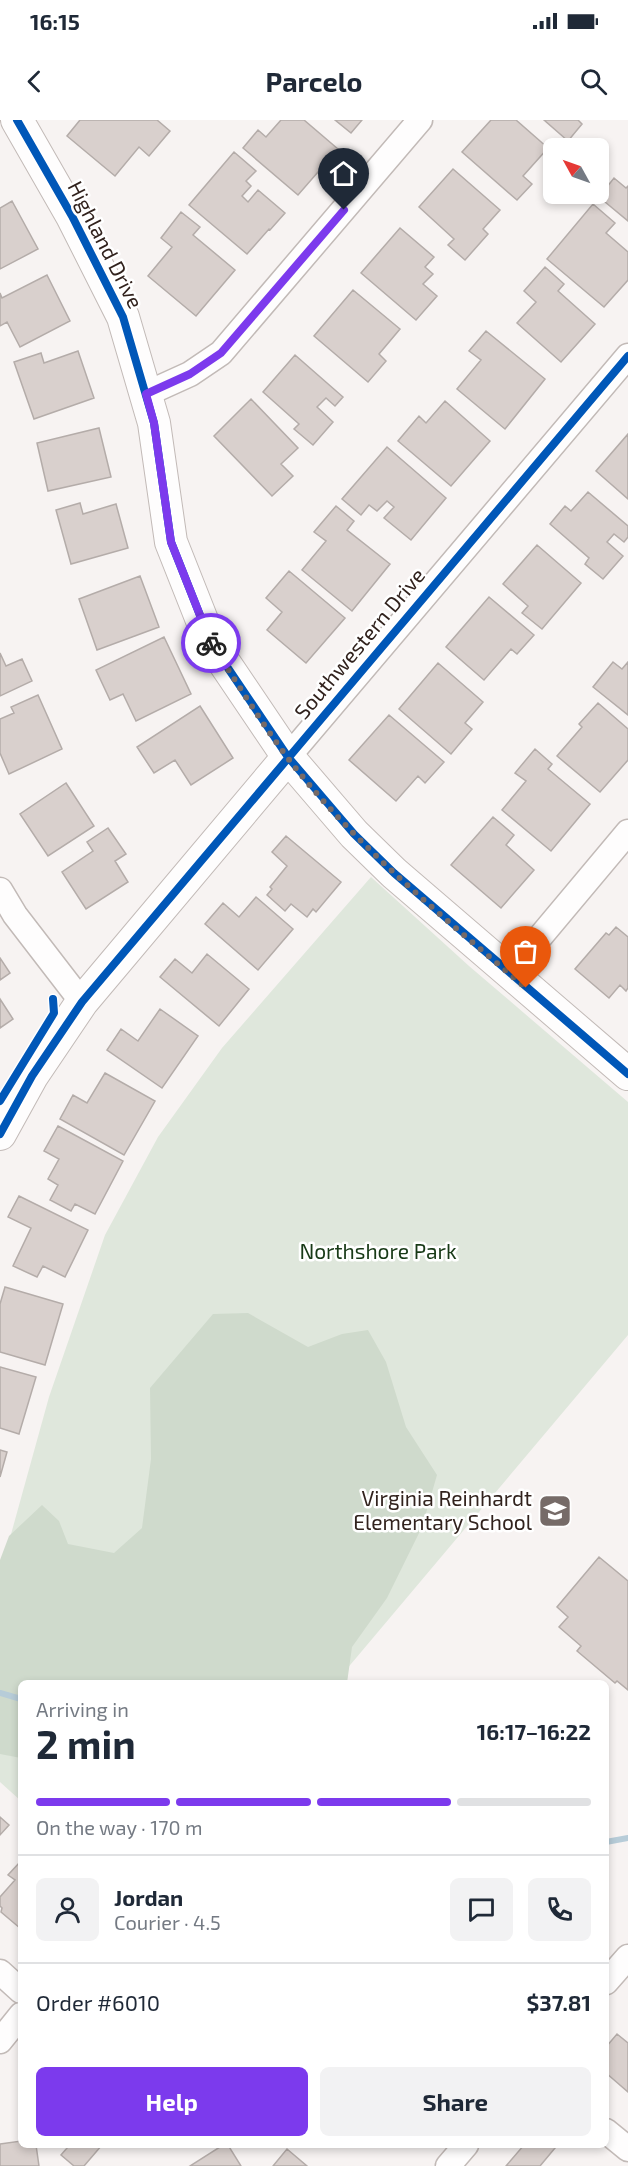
<!DOCTYPE html>
<meta charset="utf-8">
<style>
:root{--surface:#fff;--page:#f2f2f3;--text:#1f2937;--muted:#747a83;--line:#e0e1e3;--accent:#7c3aed}
body{margin:0;font-family:"Exo 2",sans-serif;background:var(--page);color:var(--text);height:100vh;display:flex;flex-direction:column;font-size:22px;white-space:nowrap}
*{box-sizing:border-box;margin:0}
p{font-size:20px;color:var(--muted)}
.icon{flex:none;width:33px;height:33px;fill:none;stroke:currentColor;stroke-width:2;stroke-linecap:round;stroke-linejoin:round}
.map{position:relative;flex:1;overflow:hidden}
.side{position:absolute;left:18px;top:1560px;width:591px;height:468px;display:flex;flex-direction:column;background:var(--surface);border-radius:9px;box-shadow:0 3px 9px #0003}
.side>*{flex:none}
.needle{width:39px;rotate:310deg}
.fabs{position:absolute;left:543px;top:18px;display:grid;gap:12px}
.fabs a{display:grid;place-items:center;width:66px;height:66px;border-radius:9px;background:var(--surface);box-shadow:0 3px 9px #0003;font-size:30px}
.pin{position:absolute;display:grid;place-items:center;width:51px;height:51px;color:#fff;margin:-62px -26px;border-radius:50% 50% 50% 0;rotate:-45deg;box-shadow:0 0 6px #0007}
.pin .icon{rotate:45deg}
.courier{position:absolute;display:grid;place-items:center;width:60px;height:60px;margin:-30px;border:4px solid #7c3aed;border-radius:50%;background:#fff;color:#222;box-shadow:0 2px 8px #0007}
.head em{font-style:normal;font-weight:700}
.head div{display:flex;flex-direction:column-reverse}
.head{display:flex;align-items:center;justify-content:space-between;height:102px;padding:0 18px}
h1{font-size:39px;font-weight:700;line-height:45px}
.bar{display:grid;grid-template-columns:repeat(4,1fr);gap:9px 6px;align-content:center;height:72px;padding:0 18px}
.bar i{height:8px;border-radius:4px;background:var(--line)}
.bar .on{background:var(--accent)}
.bar p{grid-column:span 4}
.line{display:flex;align-items:center;gap:15px;padding:0 18px;border-top:2px solid var(--line)}
.line div{flex:1}
.round{display:grid;place-items:center;flex:none;width:63px;height:63px;border-radius:9px;background:var(--page)}
.button{display:flex;gap:12px;margin-top:auto;padding:12px 18px}
.button a{flex:1;height:69px;border-radius:9px;background:var(--accent);color:#fff;font-size:24px;font-weight:700;line-height:69px;text-align:center}
.button a+a{background:var(--page);color:var(--text)}
.status{display:flex;justify-content:space-between;align-items:center;height:42px;padding:0 30px;background:var(--surface);direction:ltr}
.status svg{height:16px;fill:currentColor}
header{display:flex;justify-content:space-between;align-items:center;height:78px;padding:0 18px;background:var(--surface);font-size:27px;font-weight:700}
.map>svg:first-child{display:block}
</style>
<div class="status"><b>16:15</b><svg viewBox="0 0 49 12"><path d="M0 12V9h3v3zM5 12V6h3v6zM10 12V3h3v9zM15 12V0h3v12zM26 1h20v11H26zM47 4h2v5h-2z"/></svg></div>
<header><svg class="icon" aria-label="back" viewBox="0 0 24 24"><path d="M15 5l-7 7 7 7"/></svg>Parcelo<svg class="icon" aria-label="search" viewBox="0 0 24 24"><circle cx="10" cy="10" r="6"/><path d="M15 15l6 6"/></svg></header>
<div class="map">
<svg width="628" height="2046" viewBox="0 0 628 2046">
<rect width="100%" height="100%" fill="#f7f3f2"/>
<path fill="#dfe7dc" d="M 371,757 L 469,846 L 628,982 L 628,1215 L 335,1563 L 21,1563 L 21,1681 L 0,1662 L 0,1454 L 49,1277 L 105,1115 L 158,1017 L 222,928 Z"/>
<path fill="#cfdacc" d="M 248,1193 L 308,1227 L 342,1214 L 368,1210 L 386,1242 L 406,1307 L 437,1355 L 422,1407 L 387,1478 L 352,1527 L 347,1563 L 21,1563 L 21,1638 L 0,1634 L 0,1440 L 9,1416 L 42,1385 L 59,1401 L 68,1424 L 114,1433 L 142,1408 L 151,1339 L 150,1268 L 213,1194 Z"/>
<g fill="none" stroke-linecap="round" stroke-linejoin="round">
<path stroke="#b7ccd8" stroke-width="6" d="M 0,1573 L 21,1579
M 606,1722 L 628,1718"/>
</g>
<path fill="#d9d0cd" stroke="#b4aca9" stroke-width="1.5" d="M 80,0 L 157,0 L 170,11 L 149,36 L 139,27 L 115,56 L 67,16 Z
M 281,0 L 304,0 L 338,29 L 298,75 L 243,28 L 258,10 L 266,17 Z
M 335,0 L 362,0 L 351,13 Z
M 491,0 L 516,0 L 548,28 L 523,56 L 532,64 L 517,80 L 462,32 Z
M 544,0 L 578,0 L 582,4 L 568,21 Z
M 234,32 L 256,51 L 246,61 L 251,66 L 242,76 L 248,82 L 258,70 L 285,93 L 270,110 L 269,109 L 247,134 L 189,85 Z
M 453,49 L 500,90 L 483,109 L 488,114 L 465,140 L 448,125 L 454,119 L 419,87 Z
M 614,58 L 626,68 L 628,66 L 628,101 L 599,77 Z
M 12,81 L 38,129 L 0,149 L 0,88 Z
M 593,84 L 615,103 L 606,113 L 628,132 L 628,160 L 604,187 L 547,139 Z
M 181,92 L 200,107 L 193,115 L 235,150 L 196,196 L 148,156 L 172,127 L 161,118 Z
M 400,108 L 434,137 L 425,147 L 433,154 L 423,164 L 437,176 L 416,200 L 361,153 Z
M 545,147 L 564,164 L 558,171 L 595,204 L 561,242 L 517,203 L 536,182 L 524,171 Z
M 47,155 L 70,201 L 20,227 L 7,202 L 0,206 L 0,173 L 2,178 Z
M 353,170 L 400,209 L 379,234 L 386,241 L 368,262 L 314,216 Z
M 486,211 L 545,259 L 505,309 L 457,269 L 481,240 L 469,231 Z
M 78,231 L 94,278 L 34,299 L 14,242 L 41,233 L 44,243 Z
M 295,235 L 343,277 L 335,286 L 326,278 L 317,287 L 333,302 L 313,325 L 294,309 L 299,304 L 263,272 Z
M 251,279 L 298,328 L 281,344 L 293,356 L 272,376 L 214,316 Z
M 445,281 L 490,321 L 451,366 L 398,321 L 419,296 L 426,303 Z
M 99,308 L 111,357 L 48,371 L 37,323 Z
M 628,314 L 628,379 L 596,351 Z
M 387,327 L 446,378 L 411,420 L 384,398 L 394,387 L 387,381 L 377,391 L 369,385 L 361,395 L 342,379 Z
M 588,372 L 628,406 L 628,417 L 624,422 L 614,414 L 607,422 L 623,436 L 603,459 L 585,444 L 589,438 L 550,404 L 565,386 L 571,391 Z
M 80,383 L 83,394 L 116,384 L 128,428 L 71,444 L 56,390 Z
M 336,386 L 354,401 L 347,410 L 390,444 L 352,491 L 302,450 L 326,421 L 314,412 Z
M 537,425 L 581,463 L 542,509 L 522,493 L 528,486 L 503,464 Z
M 289,451 L 345,498 L 306,543 L 267,510 L 282,492 L 266,478 Z
M 140,456 L 159,507 L 97,530 L 79,479 Z
M 489,477 L 534,515 L 517,534 L 511,529 L 484,560 L 446,527 Z
M 164,517 L 191,574 L 136,601 L 123,574 L 110,580 L 96,550 Z
M 0,533 L 6,546 L 22,539 L 32,561 L 0,576 Z
M 613,542 L 622,549 L 628,542 L 628,595 L 593,567 Z
M 438,543 L 483,582 L 465,603 L 472,609 L 451,634 L 399,589 Z
M 38,575 L 62,629 L 9,654 L 0,633 L 0,599 L 14,593 L 11,587 Z
M 598,583 L 628,609 L 628,640 L 600,672 L 557,636 L 582,607 L 579,604 Z
M 200,586 L 233,638 L 191,665 L 175,640 L 154,653 L 137,627 Z
M 389,595 L 444,642 L 425,663 L 418,656 L 396,681 L 349,640 Z
M 535,629 L 552,644 L 548,649 L 590,684 L 551,731 L 502,690 L 526,661 L 515,653 Z
M 66,663 L 94,706 L 48,736 L 20,694 Z
M 493,697 L 514,715 L 506,725 L 534,750 L 501,788 L 451,745 Z
M 108,708 L 126,734 L 115,741 L 128,762 L 86,789 L 62,752 L 93,731 L 87,722 Z
M 286,716 L 341,762 L 316,792 L 313,789 L 307,797 L 291,784 L 285,791 L 267,775 L 272,769 L 270,767 L 287,746 L 272,732 Z
M 256,777 L 293,809 L 258,850 L 205,804 L 223,783 L 239,797 Z
M 616,807 L 628,817 L 628,868 L 626,871 L 620,865 L 609,878 L 575,849 L 606,813 L 609,815 Z
M 207,834 L 249,869 L 219,906 L 160,857 L 175,839 L 192,853 Z
M 0,838 L 10,853 L 0,860 Z
M 0,879 L 13,899 L 0,908 Z
M 160,889 L 198,916 L 162,968 L 107,930 L 121,909 L 138,921 Z
M 105,953 L 155,981 L 124,1035 L 60,999 L 73,975 L 87,983 Z
M 58,1006 L 123,1041 L 95,1094 L 75,1084 L 71,1091 L 50,1080 L 58,1065 L 48,1059 L 59,1039 L 44,1031 Z
M 19,1076 L 88,1110 L 65,1157 L 43,1146 L 37,1157 L 13,1146 L 31,1108 L 8,1097 Z
M 5,1167 L 63,1184 L 45,1245 L 0,1232 L 0,1184 Z
M 0,1247 L 36,1257 L 19,1314 L 0,1308 Z
M 0,1330 L 7,1332 L 0,1357 Z
M 599,1437 L 628,1461 L 628,1570 L 617,1561 L 615,1563 L 577,1531 L 581,1526 L 559,1507 L 568,1497 L 557,1487 Z
M 0,1697 L 9,1705 L 0,1715 Z
M 20,1742 L 21,1742 L 21,1809 L 1,1792 L 2,1788 L 0,1786 L 0,1777 L 15,1760 L 8,1755 Z
M 617,1914 L 628,1923 L 628,1972 L 606,1953 L 606,1927 Z
M 21,2021 L 21,2025 L 36,2025 L 39,2046 L 0,2046 L 0,2024 Z
M 64,2025 L 102,2025 L 84,2046 L 74,2046 L 61,2035 L 67,2028 Z
M 223,2025 L 228,2025 L 241,2046 L 190,2046 Z
M 524,2025 L 552,2025 L 555,2028 L 540,2046 L 506,2046 Z
M 287,2029 L 307,2046 L 273,2046 Z"/>
<g fill="none" stroke-linecap="round" stroke-linejoin="round">
<defs>
<path id="minor" d="M 146,274 L 190,254 L 221,233 L 420,0
M 288,637 L 628,236
M 0,770 L 15,795 L 82,882
M 509,854 L 628,712
M 0,1852 L 21,1871
M 606,1862 L 628,1837
M 0,1921 L 21,1895
M 606,2011 L 628,2029
M 448,2046 L 466,2025"/>
<path id="tertiary" d="M 17,0 L 72,96 L 123,197 L 154,303 L 171,422 L 211,523 L 288,637 L 354,714 L 394,753 L 628,954
M 0,1014 L 32,956 L 82,882 L 288,637"/>
</defs>
<use href="#minor" stroke="#c2bab7" stroke-width="27"/>
<use href="#tertiary" stroke="#c2bab7" stroke-width="34"/>
<use href="#minor" stroke="#fefdfd" stroke-width="24"/>
<use href="#tertiary" stroke="#fefdfd" stroke-width="32"/>
<defs>
<path id="cycleway" d="M 17,0 L 72,96 L 123,197 L 154,303 L 171,422 L 211,523 L 288,637 L 354,714 L 394,753 L 628,954
M 0,981 L 54,893 L 53,879
M 0,1014 L 32,956 L 82,882 L 628,236"/>
</defs>
<use href="#cycleway" stroke="#fff" stroke-width="11"/>
<use href="#cycleway" stroke="#0057b8" stroke-width="8"/>
</g>
<g fill="none" stroke-linecap="round" stroke-linejoin="round">
<path stroke="#766b68" stroke-width="6" stroke-dasharray="0 10.8" d="M 211,523 C 236,561 260,601 287,637 C 354,725 442,796 526,868"/>
<path stroke="#7c3aed" stroke-width="8" d="M 211,523 L 171,422 L 154,303 L 146,274 L 190,254 L 221,233 L 344,90"/>
</g>
<defs>
<symbol id="school-square" viewBox="-11 -11 22 22"><rect x="-9" y="-9" width="18" height="18" rx="4" fill="#766b68" stroke="#fff"/><path d="M0-5L7-2L0 1L-7-2ZM-4 1L0 2.5L4 1V4Q0 6-4 4Z" fill="#fff"/></symbol>
</defs>
<g fill-rule="evenodd">
<use href="#school-square" x="536" y="1372" width="38" height="38"/>
</g>
<g text-anchor="middle" stroke-width="5" stroke-linejoin="round" paint-order="stroke">
<g font-size="21" fill="#31221d" stroke="#fff">
<text transform="translate(105 125) rotate(63)" y="7">Highland Drive</text>
<text transform="translate(360 524) rotate(-50)" y="7">Southwestern Drive</text>
</g>
<g font-size="21" fill="#183a17" stroke="#fff">
<text x="378" y="1139">Northshore Park</text>
</g>
<g font-size="21" fill="#31221d" stroke="#fff" text-anchor="end">
<text x="532" y="1386">Virginia Reinhardt<tspan x="532" dy="24">Elementary School</tspan></text>
</g>
</g>
</svg>
<div class="fabs">
<a><svg class="needle" viewBox="-14 -14 28 28"><path d="M0-13l5 13h-10z" fill="#e53935"/><path d="M0 13l5-13h-10z" fill="#747a83"/></svg></a>
</div>
<div class="pin" style="left:526px;top:868px;background:#ea580c"><svg class="icon" aria-label="bag" viewBox="0 0 24 24"><path d="M5 8h14l-1 12H6zM9 8a3 3 0 0 1 6 0"/></svg></div>
<div class="pin" style="left:344px;top:90px;background:#1f2937"><svg class="icon" aria-label="home" viewBox="0 0 24 24"><path d="M3 11l9-7 9 7M6 9v11h12V9"/></svg></div>
<div class="courier" style="left:211px;top:523px"><svg class="icon" aria-label="bike" viewBox="0 0 24 24"><circle cx="6" cy="16" r="4"/><circle cx="18" cy="16" r="4"/><path d="M6 16l4-8h5l3 8M10 8l3 8H6M13 5h3"/></svg></div>
<section class="side">
<div class="head"><div><h1>2 min</h1><p>Arriving in</p></div><em>16:17–16:22</em></div>
<div class="bar"><i class="on"></i><i class="on"></i><i class="on"></i><i></i><p>On the way · 170 m</p></div>
<div class="line" style="height:108px"><a class="round"><svg class="icon" aria-label="person" viewBox="0 0 24 24"><circle cx="12" cy="8" r="4"/><path d="M4 21q1-7 8-7t8 7"/></svg></a><div><b>Jordan</b><p>Courier · 4.5</p></div><a class="round"><svg class="icon" aria-label="chat" viewBox="0 0 24 24"><path d="M4 5h16v11H9l-5 4z"/></svg></a><a class="round"><svg class="icon" aria-label="phone" viewBox="0 0 24 24"><path d="M5 4h4l2 5-3 2q2 4 5 5l2-3 5 2v4C11 20 4 13 5 4z"/></svg></a></div>
<div class="line" style="height:78px"><div>Order #6010</div><b>$37.81</b></div>
<div class="button"><a>Help</a><a>Share</a></div>
</section>
</div>
